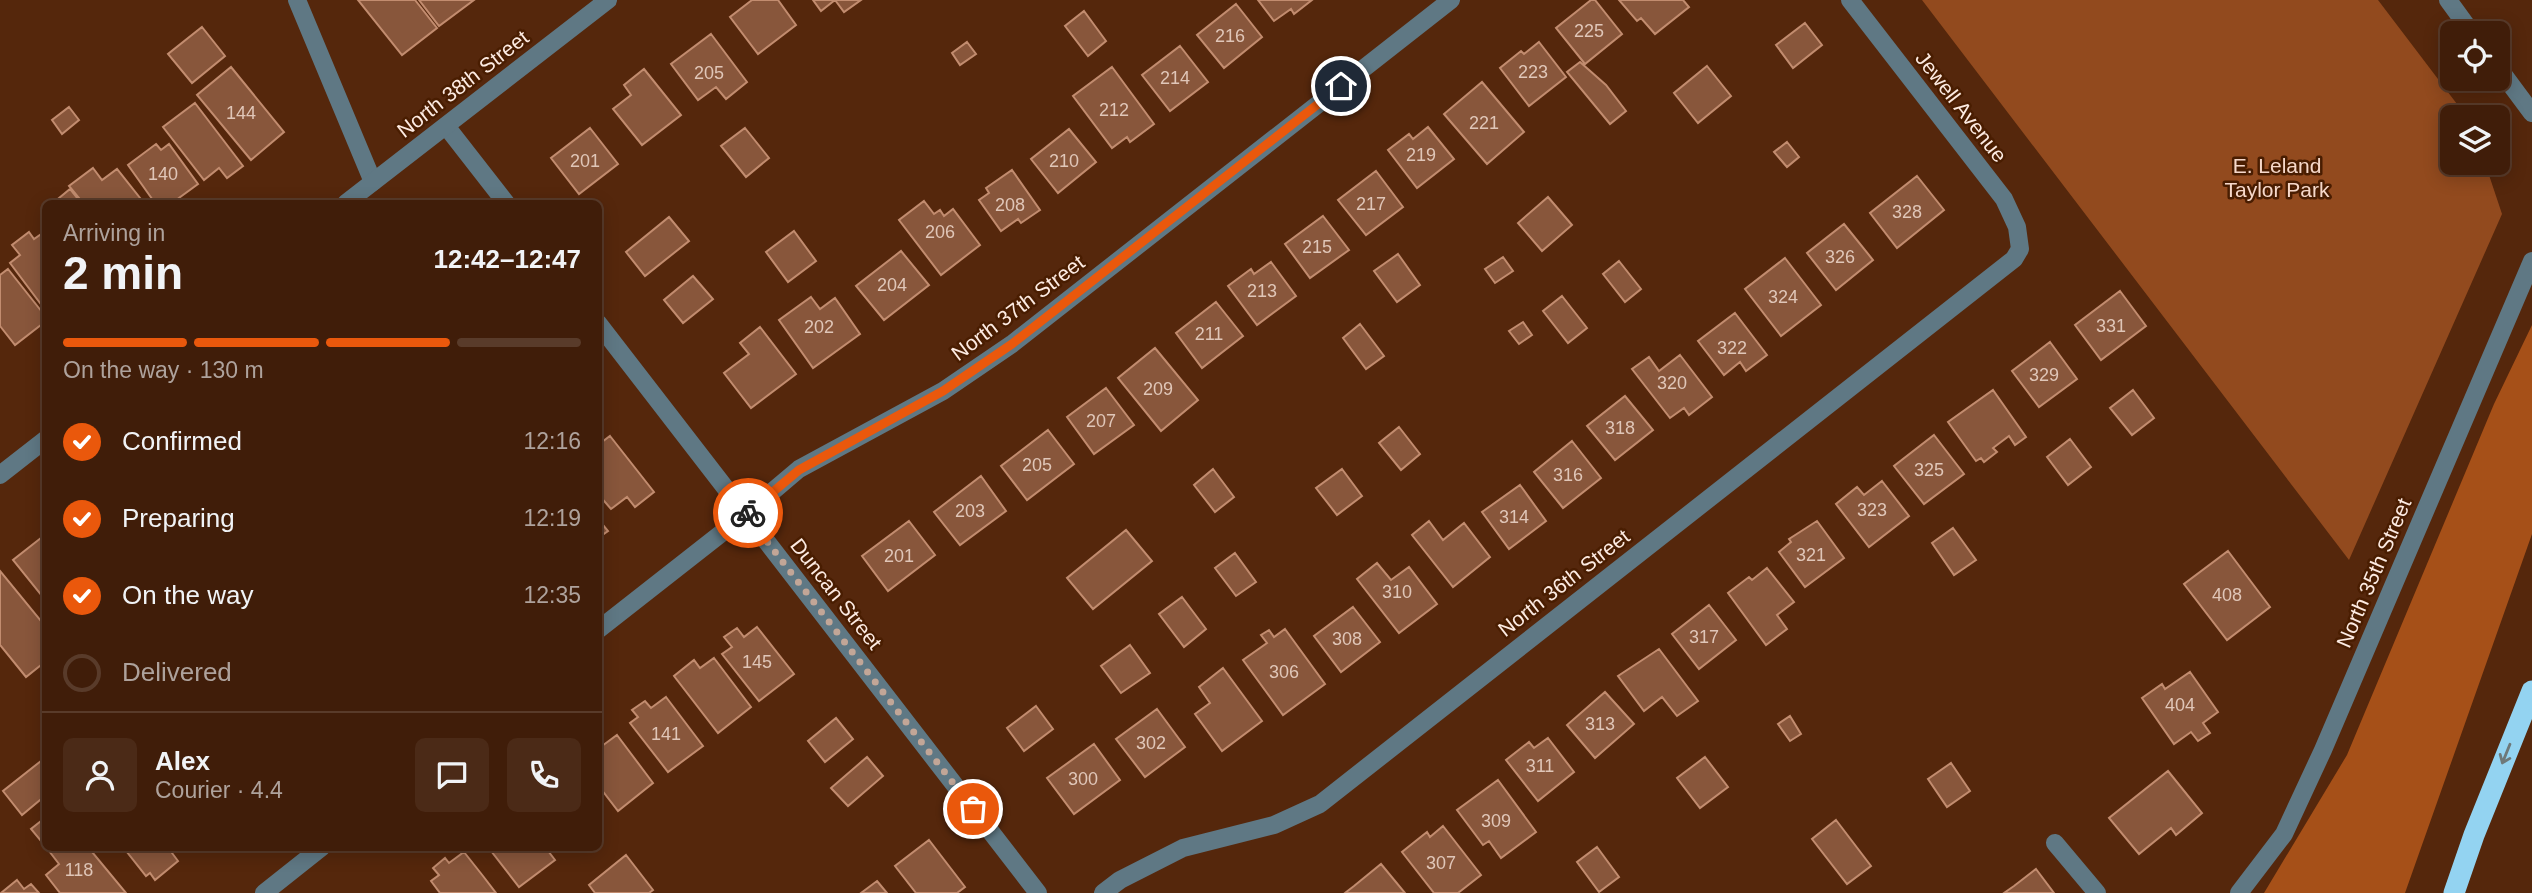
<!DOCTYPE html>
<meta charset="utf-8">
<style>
:root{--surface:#401d09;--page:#4b2a17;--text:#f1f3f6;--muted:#aea29c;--line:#593b2a;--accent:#ea580c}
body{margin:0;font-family:Arial,sans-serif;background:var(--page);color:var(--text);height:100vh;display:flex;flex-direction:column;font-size:26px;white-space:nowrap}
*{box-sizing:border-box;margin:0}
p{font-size:23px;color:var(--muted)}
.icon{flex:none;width:38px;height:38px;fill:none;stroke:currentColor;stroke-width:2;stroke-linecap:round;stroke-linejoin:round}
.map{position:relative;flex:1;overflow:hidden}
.drawer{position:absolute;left:42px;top:200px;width:560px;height:651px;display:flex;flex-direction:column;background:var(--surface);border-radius:10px;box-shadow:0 4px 18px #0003,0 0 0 2px var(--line)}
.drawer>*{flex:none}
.controls{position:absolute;left:2440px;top:21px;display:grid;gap:14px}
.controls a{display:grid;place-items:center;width:70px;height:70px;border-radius:10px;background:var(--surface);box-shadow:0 4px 18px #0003,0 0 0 2px var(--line);font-size:35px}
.pin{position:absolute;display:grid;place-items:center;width:60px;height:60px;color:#fff;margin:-30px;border:4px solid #fff;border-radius:50%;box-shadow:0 2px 7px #0007}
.courier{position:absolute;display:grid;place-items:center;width:70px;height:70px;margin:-35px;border:5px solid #ea580c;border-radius:50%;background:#fff;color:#222;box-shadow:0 2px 9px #0007}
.summary em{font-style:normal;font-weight:600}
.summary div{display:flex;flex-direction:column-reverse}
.summary{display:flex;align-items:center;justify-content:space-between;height:119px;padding:0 21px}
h1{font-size:46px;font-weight:600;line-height:52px}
.bar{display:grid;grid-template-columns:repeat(4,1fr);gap:10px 7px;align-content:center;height:84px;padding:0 21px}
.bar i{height:9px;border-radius:5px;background:var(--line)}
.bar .on{background:var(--accent)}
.bar p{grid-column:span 4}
.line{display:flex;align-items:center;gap:18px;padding:0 21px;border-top:2px solid var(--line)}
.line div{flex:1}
.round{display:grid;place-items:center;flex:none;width:74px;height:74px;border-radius:10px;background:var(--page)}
ol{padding:0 21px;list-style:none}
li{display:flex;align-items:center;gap:21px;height:77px}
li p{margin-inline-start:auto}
li .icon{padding:7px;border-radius:50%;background:var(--accent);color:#fff;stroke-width:4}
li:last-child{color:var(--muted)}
li i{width:38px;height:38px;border:4px solid var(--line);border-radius:50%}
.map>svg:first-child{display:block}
</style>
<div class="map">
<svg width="2532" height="893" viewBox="0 0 2532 893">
<rect width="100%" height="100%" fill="#55270c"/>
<path fill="#924a1e" d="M 1922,0 L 2378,0 L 2460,108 L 2465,117 L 2452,117 L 2452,163 L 2485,163 L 2502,214 L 2349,560 Z"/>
<path fill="#a65018" d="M 2532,325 L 2532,534 L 2405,893 L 2264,893 L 2347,755 L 2494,404 Z"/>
<path fill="#88563b" stroke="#c28c6f" stroke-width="2" d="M 358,0 L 415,0 L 437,28 L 402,55 Z
M 419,0 L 474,0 L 439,26 Z
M 752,0 L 778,0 L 796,25 L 758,54 L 730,17 Z
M 813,0 L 861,0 L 844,12 L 835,0 L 821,11 Z
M 1258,0 L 1312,0 L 1294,14 L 1291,9 L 1274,21 Z
M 1591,0 L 1595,0 L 1622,34 L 1585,64 L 1556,28 Z
M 1619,0 L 1683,0 L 1689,7 L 1655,34 L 1641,18 L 1637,21 Z
M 1236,4 L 1262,37 L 1224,68 L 1197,35 Z
M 1084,11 L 1106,41 L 1088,56 L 1065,26 Z
M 1805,23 L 1822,45 L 1793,68 L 1776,45 Z
M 202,27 L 225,56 L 192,83 L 168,54 Z
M 711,34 L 747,82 L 726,99 L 716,87 L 698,100 L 671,64 Z
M 967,42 L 976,54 L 960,65 L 952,53 Z
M 1539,42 L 1566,77 L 1529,106 L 1500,68 L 1521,51 L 1524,54 Z
M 1180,46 L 1208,82 L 1170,111 L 1142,75 Z
M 1580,62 L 1606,85 L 1626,111 L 1610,124 L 1567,72 Z
M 1707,66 L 1731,96 L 1698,123 L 1674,93 Z
M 231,67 L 284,132 L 251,160 L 197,95 Z
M 1112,67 L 1154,124 L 1130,142 L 1127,137 L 1112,148 L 1073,96 Z
M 644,69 L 681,115 L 642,145 L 613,109 L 631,95 L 624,85 Z
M 1482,82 L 1524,132 L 1487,164 L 1444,114 Z
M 195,103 L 243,166 L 227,178 L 219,168 L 204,180 L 163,127 Z
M 69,107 L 79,120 L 62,134 L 52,120 Z
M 1428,127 L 1454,159 L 1417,188 L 1388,150 L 1409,134 L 1413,139 Z
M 590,128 L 618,164 L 579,194 L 551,158 Z
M 745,128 L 769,158 L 746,177 L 721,146 Z
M 1069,129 L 1096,162 L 1058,193 L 1031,159 Z
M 1787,142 L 1799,157 L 1787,167 L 1774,152 Z
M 156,144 L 161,150 L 169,144 L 198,184 L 172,203 L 155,203 L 128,165 Z
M 93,168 L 102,180 L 117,169 L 144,203 L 83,203 L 69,186 Z
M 1012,170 L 1040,210 L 1021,223 L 1018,219 L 1001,231 L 979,200 L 989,193 L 986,188 Z
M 1376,171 L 1403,207 L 1366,235 L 1338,200 Z
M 1917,176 L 1944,210 L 1897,248 L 1870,213 Z
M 70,189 L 81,203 L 53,203 Z
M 1548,197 L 1572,225 L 1542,251 L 1518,223 Z
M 924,201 L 934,214 L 940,210 L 944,216 L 953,209 L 980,245 L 941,275 L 899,220 Z
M 1323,216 L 1349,250 L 1310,278 L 1285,244 Z
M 669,217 L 689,241 L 645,276 L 626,252 Z
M 1844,224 L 1873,260 L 1836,290 L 1807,253 Z
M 794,231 L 816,261 L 788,282 L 766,252 Z
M 29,232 L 34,239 L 44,232 L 46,234 L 46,311 L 10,263 L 20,255 L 12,245 Z
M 901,251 L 929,285 L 884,320 L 856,286 Z
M 1398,254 L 1420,285 L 1397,302 L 1374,271 Z
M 1503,257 L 1513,271 L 1495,283 L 1485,269 Z
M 1785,258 L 1821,305 L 1781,336 L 1745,289 Z
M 1619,261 L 1641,289 L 1625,302 L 1603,274 Z
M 1271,262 L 1296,296 L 1257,325 L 1228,286 L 1251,269 L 1254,274 Z
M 8,269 L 46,317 L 46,321 L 15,345 L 0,326 L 0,275 Z
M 693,276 L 713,299 L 683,323 L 664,300 Z
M 2120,291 L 2146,326 L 2101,360 L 2075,325 Z
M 1562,296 L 1587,328 L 1568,343 L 1543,311 Z
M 811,297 L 820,309 L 835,298 L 860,334 L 813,368 L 779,320 Z
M 1216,302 L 1243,336 L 1202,368 L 1176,333 Z
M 1735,313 L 1767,355 L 1746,371 L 1740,362 L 1724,375 L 1698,341 Z
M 1523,322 L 1532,335 L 1519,344 L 1509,331 Z
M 1360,324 L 1384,356 L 1366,369 L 1343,338 Z
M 760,327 L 796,374 L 751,408 L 724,373 L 749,354 L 740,343 Z
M 2050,342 L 2077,379 L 2039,407 L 2012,371 Z
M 1155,348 L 1198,400 L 1161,431 L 1118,378 Z
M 1680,355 L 1712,397 L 1689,415 L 1684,408 L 1670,418 L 1632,369 L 1649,357 L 1659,371 Z
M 1106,388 L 1134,425 L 1094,454 L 1067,417 Z
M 1993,390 L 2026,437 L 2015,445 L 2009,436 L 1993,448 L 1997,452 L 1984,462 L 1981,458 L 1976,461 L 1948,422 Z
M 2133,390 L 2154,418 L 2132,435 L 2110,408 Z
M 1625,396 L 1653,430 L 1615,460 L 1587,426 Z
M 1399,427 L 1420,454 L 1401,470 L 1379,443 Z
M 1048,430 L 1074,464 L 1027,500 L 1001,466 Z
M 1934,435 L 1964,474 L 1924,504 L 1894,466 Z
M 610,436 L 654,492 L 635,507 L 627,497 L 611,509 L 598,494 L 598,445 Z
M 2070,439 L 2091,467 L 2068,485 L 2047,457 Z
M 1572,441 L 1601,478 L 1563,508 L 1534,472 Z
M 1213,469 L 1234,497 L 1215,512 L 1194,485 Z
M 1342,469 L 1362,496 L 1337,515 L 1316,488 Z
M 981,476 L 1006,511 L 960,545 L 934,512 Z
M 1882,481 L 1909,516 L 1869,547 L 1836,504 L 1857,487 L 1864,495 Z
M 1520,485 L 1546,521 L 1509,549 L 1482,512 Z
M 598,519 L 608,531 L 598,538 Z
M 909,521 L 935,555 L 888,591 L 862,556 Z
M 1429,521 L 1443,540 L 1464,523 L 1490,557 L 1453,587 L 1412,535 Z
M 1817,521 L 1844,558 L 1805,587 L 1779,552 L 1791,542 L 1789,539 Z
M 1953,528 L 1976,560 L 1954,575 L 1932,543 Z
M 1126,530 L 1152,561 L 1093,609 L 1067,578 Z
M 46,534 L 46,601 L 13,560 Z
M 2228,551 L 2270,607 L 2227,640 L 2184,584 Z
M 1235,553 L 1256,582 L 1236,596 L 1215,568 Z
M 1377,563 L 1391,580 L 1409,567 L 1437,604 L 1399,633 L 1357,579 Z
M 1767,568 L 1794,602 L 1777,615 L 1787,629 L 1766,645 L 1728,593 L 1749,577 L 1752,580 Z
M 0,571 L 46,627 L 46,641 L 43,643 L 46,646 L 46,661 L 26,677 L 0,645 Z
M 1182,597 L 1206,629 L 1184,647 L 1159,614 Z
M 1709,605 L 1736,640 L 1699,669 L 1672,634 Z
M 1353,607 L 1380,642 L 1341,672 L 1314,636 Z
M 757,627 L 794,674 L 759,701 L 722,654 L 732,647 L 724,637 L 737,628 L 744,637 Z
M 1285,629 L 1325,684 L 1283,715 L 1243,660 L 1267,643 L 1261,635 L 1269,630 L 1274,637 Z
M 1130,645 L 1150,673 L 1121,693 L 1101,666 Z
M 1659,649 L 1698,701 L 1677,716 L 1662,697 L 1644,711 L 1618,676 Z
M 714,658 L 751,707 L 718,733 L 674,676 L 694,660 L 700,668 Z
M 1223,668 L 1262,721 L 1222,751 L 1195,714 L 1210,703 L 1199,687 Z
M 2190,672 L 2218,712 L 2203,723 L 2210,733 L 2198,741 L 2191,732 L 2174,744 L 2142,698 L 2162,684 L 2165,689 Z
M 1605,692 L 1634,724 L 1595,758 L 1567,725 Z
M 666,697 L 703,746 L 668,772 L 630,723 L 638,717 L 632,710 L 645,701 L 651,708 Z
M 1036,706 L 1053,729 L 1024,751 L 1007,728 Z
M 1157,709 L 1185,747 L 1145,777 L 1116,739 Z
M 1790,716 L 1801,734 L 1790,741 L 1778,724 Z
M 836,718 L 853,739 L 825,762 L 808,741 Z
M 617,735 L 653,783 L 618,811 L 598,785 L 598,741 L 602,746 Z
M 1548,738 L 1574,772 L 1538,801 L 1506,760 L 1529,742 L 1534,748 Z
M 1094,744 L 1120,780 L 1074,814 L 1047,778 Z
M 46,757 L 46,795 L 22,815 L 3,791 Z
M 867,757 L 883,776 L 848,806 L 831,788 Z
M 1705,757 L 1728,787 L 1700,808 L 1677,778 Z
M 1951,763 L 1970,791 L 1947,807 L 1928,779 Z
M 2168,771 L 2202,813 L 2176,835 L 2171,828 L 2139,854 L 2109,818 Z
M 1498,780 L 1536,832 L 1501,858 L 1489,841 L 1483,845 L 1457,810 Z
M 46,817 L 46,847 L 31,829 Z
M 1836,820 L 1871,866 L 1847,884 L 1812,839 Z
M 1443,826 L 1481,875 L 1458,893 L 1434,893 L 1402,852 L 1427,832 L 1430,837 Z
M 929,840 L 965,887 L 957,893 L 916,893 L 895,866 Z
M 46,847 L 88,847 L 126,893 L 60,893 L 46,875 L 59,864 Z
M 123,847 L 179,847 L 172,853 L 178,861 L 155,880 L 150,873 L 146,876 Z
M 488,847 L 545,847 L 555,860 L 519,887 Z
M 1597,847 L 1619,877 L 1599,892 L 1577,862 Z
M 464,852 L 483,876 L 496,893 L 440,893 L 431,881 L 439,875 L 433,868 L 445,858 L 449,863 Z
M 626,855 L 653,890 L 649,893 L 595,893 L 589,885 Z
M 1381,864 L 1405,893 L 1345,893 L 1354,886 Z
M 2036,869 L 2054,893 L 2004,893 L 2014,886 Z
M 17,880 L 24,889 L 31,884 L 39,893 L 1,893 Z
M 877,881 L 887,893 L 861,893 Z"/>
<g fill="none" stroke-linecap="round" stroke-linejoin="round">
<path stroke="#5f7884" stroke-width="18" d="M 297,0 L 373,182
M 2448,0 L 2472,33
M 2497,66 L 2532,113
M 446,126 L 506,203
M 598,323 L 1038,893
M 598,630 L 746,514 L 799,469 L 943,391 L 1012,344 L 1451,0
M 2055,843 L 2097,893
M 264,893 L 322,847
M 1103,893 L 1120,880 L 1183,848 L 1274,825 L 1320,804 L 2014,259 L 2020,249 L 2017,227 L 2004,199 L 1850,0
M 2239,893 L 2284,834 L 2323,750 L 2532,261"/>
<path stroke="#5f7884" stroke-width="18" d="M 346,203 L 608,0
M 0,475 L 46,439"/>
<path stroke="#93d3f1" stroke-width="21" d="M 2454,893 L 2474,835 L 2532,691"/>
</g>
<defs><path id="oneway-shaft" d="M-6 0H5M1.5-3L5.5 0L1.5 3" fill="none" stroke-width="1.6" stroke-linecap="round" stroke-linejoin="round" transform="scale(1.75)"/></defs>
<use stroke="#6e7879" href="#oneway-shaft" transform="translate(2506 754) rotate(112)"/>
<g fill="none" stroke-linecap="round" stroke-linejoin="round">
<path stroke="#c2a697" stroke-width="7" stroke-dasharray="0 12.6" d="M 748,513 L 746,514 L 973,809"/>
<path stroke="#ea580c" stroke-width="9" d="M 748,513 L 799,470 L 943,391 L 1012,344 L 1341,86"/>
</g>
<g text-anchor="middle" stroke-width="5" stroke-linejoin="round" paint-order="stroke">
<g font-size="18" fill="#e0c6b8">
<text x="1589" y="37">225</text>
<text x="1230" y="42">216</text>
<text x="1533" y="78">223</text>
<text x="709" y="79">205</text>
<text x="1175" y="84">214</text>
<text x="1114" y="116">212</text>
<text x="241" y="119">144</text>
<text x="1484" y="129">221</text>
<text x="1421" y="161">219</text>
<text x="585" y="167">201</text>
<text x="1064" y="167">210</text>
<text x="163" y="180">140</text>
<text x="1371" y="210">217</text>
<text x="1010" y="211">208</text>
<text x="1907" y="218">328</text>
<text x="940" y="238">206</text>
<text x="1317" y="253">215</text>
<text x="1840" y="263">326</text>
<text x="892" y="291">204</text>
<text x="1262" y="297">213</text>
<text x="1783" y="303">324</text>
<text x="2111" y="332">331</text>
<text x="819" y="333">202</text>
<text x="1209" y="340">211</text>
<text x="1732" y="354">322</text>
<text x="2044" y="381">329</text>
<text x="1672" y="389">320</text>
<text x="1158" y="395">209</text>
<text x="1101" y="427">207</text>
<text x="1620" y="434">318</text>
<text x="1037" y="471">205</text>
<text x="1929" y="476">325</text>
<text x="1568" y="481">316</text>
<text x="1872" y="516">323</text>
<text x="970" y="517">203</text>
<text x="1514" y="523">314</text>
<text x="1811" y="561">321</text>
<text x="899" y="562">201</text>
<text x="1397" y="598">310</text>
<text x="2227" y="601">408</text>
<text x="1704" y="643">317</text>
<text x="1347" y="645">308</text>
<text x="757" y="668">145</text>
<text x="1284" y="678">306</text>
<text x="2180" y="711">404</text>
<text x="1600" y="730">313</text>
<text x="666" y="740">141</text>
<text x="1151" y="749">302</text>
<text x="1540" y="772">311</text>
<text x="1083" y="785">300</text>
<text x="1496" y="827">309</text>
<text x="1441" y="869">307</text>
<text x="79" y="876">118</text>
</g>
<g font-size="21" fill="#fdebe2" stroke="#491d01">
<text transform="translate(463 84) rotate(-38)" y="7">North 38th Street</text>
<text transform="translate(1961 107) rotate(52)" y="7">Jewell Avenue</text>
<text transform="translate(1018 308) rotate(-37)" y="7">North 37th Street</text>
<text transform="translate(2374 573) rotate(-67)" y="7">North 35th Street</text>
<text transform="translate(1564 583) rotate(-38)" y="7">North 36th Street</text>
<text transform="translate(836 594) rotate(52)" y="7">Duncan Street</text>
</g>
<g font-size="21" fill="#f6d8c9" stroke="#491d01">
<text x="2277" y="173">E. Leland<tspan x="2277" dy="24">Taylor Park</tspan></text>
</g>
</g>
</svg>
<div class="controls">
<a><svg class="icon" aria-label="locate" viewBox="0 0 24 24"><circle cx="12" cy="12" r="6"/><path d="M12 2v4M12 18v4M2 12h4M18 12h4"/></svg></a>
<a><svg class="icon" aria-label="layers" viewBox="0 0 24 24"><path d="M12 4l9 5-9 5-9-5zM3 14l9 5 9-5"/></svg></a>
</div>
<div class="pin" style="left:973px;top:809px;background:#ea580c"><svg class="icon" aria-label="bag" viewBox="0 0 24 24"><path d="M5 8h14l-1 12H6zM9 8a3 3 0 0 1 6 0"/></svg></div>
<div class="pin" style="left:1341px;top:86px;background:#1f2937"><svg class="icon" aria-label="home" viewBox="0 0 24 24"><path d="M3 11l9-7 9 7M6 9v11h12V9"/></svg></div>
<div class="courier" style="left:748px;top:513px"><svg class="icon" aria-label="bike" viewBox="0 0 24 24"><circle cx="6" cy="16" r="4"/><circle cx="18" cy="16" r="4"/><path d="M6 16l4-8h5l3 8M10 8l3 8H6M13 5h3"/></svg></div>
<section class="drawer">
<div class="summary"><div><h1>2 min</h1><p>Arriving in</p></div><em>12:42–12:47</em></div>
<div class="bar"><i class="on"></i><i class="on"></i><i class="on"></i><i></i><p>On the way · 130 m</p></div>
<ol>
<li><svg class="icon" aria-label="check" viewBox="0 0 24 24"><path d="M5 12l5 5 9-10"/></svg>Confirmed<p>12:16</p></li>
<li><svg class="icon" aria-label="check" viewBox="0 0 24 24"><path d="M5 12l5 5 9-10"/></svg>Preparing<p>12:19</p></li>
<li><svg class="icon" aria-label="check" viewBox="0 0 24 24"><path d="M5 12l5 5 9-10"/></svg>On the way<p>12:35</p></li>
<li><i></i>Delivered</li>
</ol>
<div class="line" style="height:126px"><a class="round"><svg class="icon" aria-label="person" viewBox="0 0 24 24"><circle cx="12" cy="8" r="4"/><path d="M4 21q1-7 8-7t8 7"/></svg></a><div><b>Alex</b><p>Courier · 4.4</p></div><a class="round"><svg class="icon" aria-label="chat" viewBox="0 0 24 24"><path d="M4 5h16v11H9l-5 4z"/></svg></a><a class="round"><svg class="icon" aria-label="phone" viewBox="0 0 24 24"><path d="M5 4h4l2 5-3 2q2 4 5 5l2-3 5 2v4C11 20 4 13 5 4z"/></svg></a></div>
</section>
</div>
